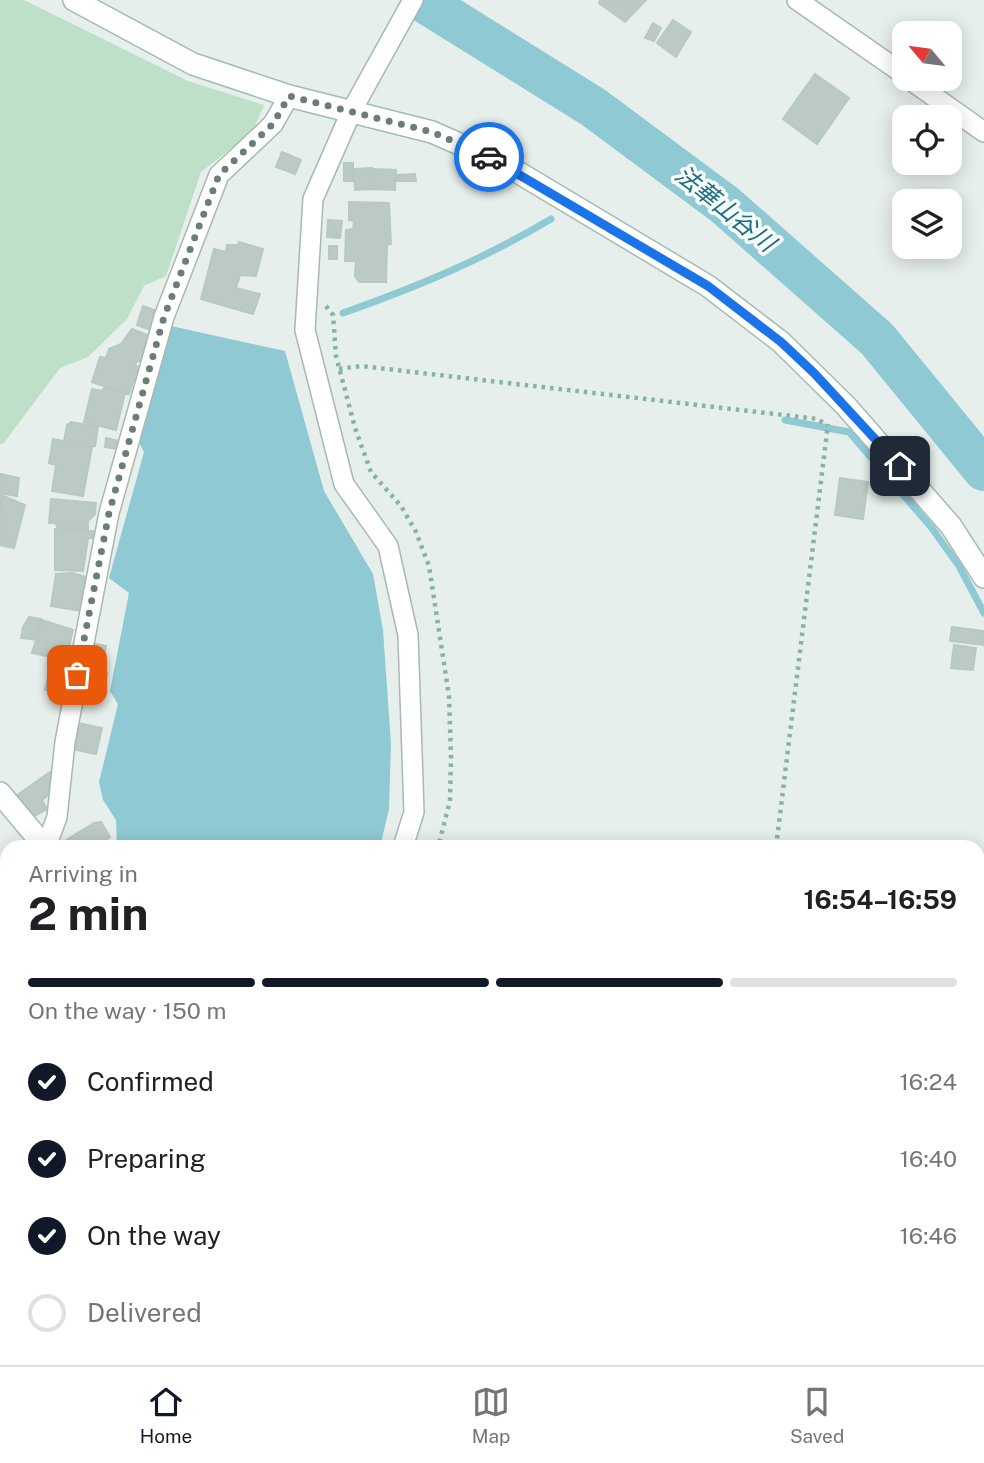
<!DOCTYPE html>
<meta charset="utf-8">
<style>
:root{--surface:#fff;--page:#f2f2f2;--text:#202124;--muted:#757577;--line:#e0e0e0;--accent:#111827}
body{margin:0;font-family:"Public Sans","Noto Sans JP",sans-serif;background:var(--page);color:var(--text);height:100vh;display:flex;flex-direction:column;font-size:26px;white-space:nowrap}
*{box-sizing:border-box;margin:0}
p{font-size:23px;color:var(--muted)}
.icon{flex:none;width:38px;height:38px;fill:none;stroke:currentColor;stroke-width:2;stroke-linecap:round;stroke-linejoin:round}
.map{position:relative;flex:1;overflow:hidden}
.drawer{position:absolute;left:0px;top:840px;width:985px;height:525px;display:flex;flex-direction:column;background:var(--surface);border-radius:21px 21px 0 0;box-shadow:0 4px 18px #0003}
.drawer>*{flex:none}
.needle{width:46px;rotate:299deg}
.tools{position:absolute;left:892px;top:21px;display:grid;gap:14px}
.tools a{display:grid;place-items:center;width:70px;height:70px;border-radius:14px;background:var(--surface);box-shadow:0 4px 18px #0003;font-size:35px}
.pin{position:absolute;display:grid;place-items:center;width:60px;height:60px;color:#fff;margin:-30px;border-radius:14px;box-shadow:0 4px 10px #0006}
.courier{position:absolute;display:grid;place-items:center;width:70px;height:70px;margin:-35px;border:5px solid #1a73e8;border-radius:50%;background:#fff;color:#222;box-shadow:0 2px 9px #0007}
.summary em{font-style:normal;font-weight:700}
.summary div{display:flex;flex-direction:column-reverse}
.summary{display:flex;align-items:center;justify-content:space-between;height:119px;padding:0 28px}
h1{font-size:46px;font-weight:700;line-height:52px}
.bar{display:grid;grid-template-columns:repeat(4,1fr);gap:10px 7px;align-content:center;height:84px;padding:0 28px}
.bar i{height:9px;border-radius:5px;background:var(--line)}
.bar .current{background:var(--accent)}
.bar p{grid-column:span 4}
ol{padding:0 28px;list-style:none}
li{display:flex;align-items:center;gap:21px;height:77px}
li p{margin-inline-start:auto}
li .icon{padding:7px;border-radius:50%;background:var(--accent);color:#fff;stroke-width:4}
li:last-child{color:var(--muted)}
li i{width:38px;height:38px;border:4px solid var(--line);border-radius:50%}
.menu{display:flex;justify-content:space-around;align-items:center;height:98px;border-top:2px solid var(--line);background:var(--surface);font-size:19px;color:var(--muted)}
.menu a{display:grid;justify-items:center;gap:4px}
.menu .current{color:var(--accent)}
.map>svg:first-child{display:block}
</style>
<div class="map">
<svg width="984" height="1365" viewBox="0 0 984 1365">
<rect width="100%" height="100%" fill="#e6efeb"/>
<path fill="#bfe0c8" d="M 0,0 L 24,0 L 188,81 L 264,105 L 252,132 L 201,172 L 166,276 L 144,286 L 127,319 L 88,357 L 60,368 L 3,444 L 0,444 Z
M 0,1034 L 7,1049 L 7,1358 L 79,1358 L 79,1365 L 0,1365 Z
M 370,1358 L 428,1358 L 436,1365 L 361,1365 Z"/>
<path fill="#8ec9d4" d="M 171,326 L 285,351 L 324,491 L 373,574 L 383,630 L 391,744 L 389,809 L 380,847 L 117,847 L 116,820 L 103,800 L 99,782 L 118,704 L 110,691 L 129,593 L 109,578 L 144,452 L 137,439 Z"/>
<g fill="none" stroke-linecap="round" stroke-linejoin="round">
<path stroke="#8ec9d4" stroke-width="7" d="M 343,313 C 419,286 482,260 551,219
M 785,420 L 849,432 L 931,527 L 959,566 L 984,613
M 978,1036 L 984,987
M 939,1365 L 940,1358"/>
<path stroke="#8ec9d4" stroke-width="42" d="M 421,0 L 593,107 L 725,205 L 877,339 L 984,470"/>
</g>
<path fill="#bbcac4" stroke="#b8c9c2" stroke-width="2" d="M 600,0 L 646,0 L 625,22 L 599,3 Z
M 673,20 L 691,32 L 676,57 L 657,43 Z
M 653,23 L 661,28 L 654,41 L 645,38 Z
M 815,74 L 849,98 L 817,144 L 783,119 Z
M 282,152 L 301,160 L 295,174 L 276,167 Z
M 344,163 L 353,163 L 353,181 L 344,181 Z
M 372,168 L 373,189 L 355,190 L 354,169 Z
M 373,169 L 396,170 L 395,190 L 374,189 Z
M 415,174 L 416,181 L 396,181 L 396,175 Z
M 349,202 L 389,203 L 391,244 L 387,245 L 386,282 L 359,282 L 355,276 L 356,261 L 345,261 L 346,230 L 353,229 L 354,221 L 349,220 Z
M 328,220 L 342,221 L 340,238 L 327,237 Z
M 239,242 L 263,249 L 256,276 L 240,275 L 236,288 L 260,294 L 253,314 L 201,299 L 214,249 L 226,252 L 227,245 L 238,245 Z
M 329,246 L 337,246 L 337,259 L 329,259 Z
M 143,306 L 157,311 L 150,330 L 137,325 Z
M 132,329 L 150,336 L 142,361 L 137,361 L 135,365 L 138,367 L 129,394 L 92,382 L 100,357 L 106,358 L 109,349 L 121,344 Z
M 104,388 L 125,393 L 116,430 L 84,422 L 92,389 L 101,391 Z
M 71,422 L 98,427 L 95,446 L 64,441 L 67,425 Z
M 106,438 L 119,441 L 118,449 L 105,447 Z
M 53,439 L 92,447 L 83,496 L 52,491 L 56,465 L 49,463 Z
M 0,474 L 19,478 L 17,496 L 0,493 Z
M 840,478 L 868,482 L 863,519 L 835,515 Z
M 1,495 L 25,505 L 14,548 L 0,545 Z
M 51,499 L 96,503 L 95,514 L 88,521 L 88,529 L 57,527 L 56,523 L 49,523 Z
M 55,529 L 93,531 L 93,538 L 88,538 L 83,571 L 55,570 Z
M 72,573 L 86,577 L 82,611 L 51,606 L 56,574 Z
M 29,617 L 41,619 L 36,640 L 21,638 L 23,627 Z
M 42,620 L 73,630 L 66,660 L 32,653 Z
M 952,627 L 984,631 L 984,645 L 950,641 Z
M 89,643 L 106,646 L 101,670 L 85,667 Z
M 954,645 L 976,648 L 973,670 L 951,668 Z
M 85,669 L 107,673 L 103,694 L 82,691 Z
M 49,673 L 71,677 L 67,694 L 45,690 Z
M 78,723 L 102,728 L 96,754 L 72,749 Z
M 50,772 L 55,780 L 48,786 L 51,793 L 42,800 L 47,809 L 31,818 L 16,796 Z
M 101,822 L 110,837 L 107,839 L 111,847 L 55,847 L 94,823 Z
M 7,882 L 7,920 L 0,909 L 0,886 Z
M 162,1358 L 197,1358 L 198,1365 L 162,1365 Z
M 440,1358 L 463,1358 L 455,1365 L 446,1365 Z
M 520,1358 L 539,1358 L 531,1365 L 526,1365 Z"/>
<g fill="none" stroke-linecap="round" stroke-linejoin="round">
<defs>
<path id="minor" d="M 797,0 L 905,75
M 909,79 L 984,132
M 46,847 L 57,817 L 65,742 L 109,513 L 164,317 L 219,175 L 273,124 L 289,96
M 403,847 L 414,812 L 408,635 L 388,546 L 344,484 L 305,330 L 313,199 L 352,110 L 413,0
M 207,1358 L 208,1365
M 490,1358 L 495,1365
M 712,1365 L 713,1358"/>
<path id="secondary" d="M 74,0 L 193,64 L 289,96 L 432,132 L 473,150 L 511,168 L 708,286 L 781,342 L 846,406 L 951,526 L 984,577
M 0,793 L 45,847
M 978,1160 L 984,1113
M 249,1358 L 250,1365
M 953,1365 L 954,1358"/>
</defs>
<use href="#minor" stroke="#a8b8b2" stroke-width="22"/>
<use href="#secondary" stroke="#a4bbb3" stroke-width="24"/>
<path stroke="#86b3a5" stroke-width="4.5" stroke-dasharray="3.5 5" stroke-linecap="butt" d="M 326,306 L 333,315 L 336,356 L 355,428 L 371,472 L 401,506 L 416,532 L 429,566 L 449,696 L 451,757 L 450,801 L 438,847
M 339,369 L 361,366 L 818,419 L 827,426
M 776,847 L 828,424
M 978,938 L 984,938"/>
<use href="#minor" stroke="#fff" stroke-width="19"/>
<use href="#secondary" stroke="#fff" stroke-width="21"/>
</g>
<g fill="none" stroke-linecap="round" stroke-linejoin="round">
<path stroke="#687f78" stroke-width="7" stroke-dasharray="0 12.6" d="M 77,675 L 109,513 L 164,317 L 219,175 L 273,124 L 289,96 L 432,132 L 489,157"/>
<path stroke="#1a73e8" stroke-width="9" d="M 489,157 L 708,286 L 781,342 L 814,373 L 900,466"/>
</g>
<g text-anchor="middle" stroke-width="7" stroke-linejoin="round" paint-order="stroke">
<g font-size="24" font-style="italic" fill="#1c6f80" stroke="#f7fbf9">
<text transform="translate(725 209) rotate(39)" y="8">法華山谷川</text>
</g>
</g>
</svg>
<div class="tools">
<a><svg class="needle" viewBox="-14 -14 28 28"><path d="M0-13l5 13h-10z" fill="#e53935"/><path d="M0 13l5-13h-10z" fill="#757577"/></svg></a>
<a><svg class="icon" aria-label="locate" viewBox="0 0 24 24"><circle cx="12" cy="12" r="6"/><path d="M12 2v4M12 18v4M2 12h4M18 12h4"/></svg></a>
<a><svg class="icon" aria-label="layers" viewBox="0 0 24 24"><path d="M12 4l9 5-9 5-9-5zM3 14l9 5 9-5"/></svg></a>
</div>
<div class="pin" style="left:77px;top:675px;background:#ea580c"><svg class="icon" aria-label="bag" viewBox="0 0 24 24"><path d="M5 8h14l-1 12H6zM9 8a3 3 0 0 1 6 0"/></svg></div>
<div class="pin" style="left:900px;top:466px;background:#1f2937"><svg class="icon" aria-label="home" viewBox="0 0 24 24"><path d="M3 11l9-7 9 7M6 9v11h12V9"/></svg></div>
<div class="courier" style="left:489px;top:157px"><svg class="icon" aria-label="car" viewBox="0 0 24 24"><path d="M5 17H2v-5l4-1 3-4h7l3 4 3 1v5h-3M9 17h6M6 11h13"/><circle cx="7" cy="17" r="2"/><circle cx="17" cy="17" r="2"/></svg></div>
<section class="drawer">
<div class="summary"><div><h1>2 min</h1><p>Arriving in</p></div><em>16:54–16:59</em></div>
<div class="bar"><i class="current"></i><i class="current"></i><i class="current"></i><i></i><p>On the way · 150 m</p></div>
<ol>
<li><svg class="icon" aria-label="check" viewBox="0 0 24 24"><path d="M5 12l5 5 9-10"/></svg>Confirmed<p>16:24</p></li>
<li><svg class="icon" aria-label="check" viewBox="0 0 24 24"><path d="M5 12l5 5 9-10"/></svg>Preparing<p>16:40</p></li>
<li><svg class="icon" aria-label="check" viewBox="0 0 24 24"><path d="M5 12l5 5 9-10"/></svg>On the way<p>16:46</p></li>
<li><i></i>Delivered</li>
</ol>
</section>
</div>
<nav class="menu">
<a class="current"><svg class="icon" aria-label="home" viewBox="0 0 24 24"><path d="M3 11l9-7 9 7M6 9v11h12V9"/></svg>Home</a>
<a><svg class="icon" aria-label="map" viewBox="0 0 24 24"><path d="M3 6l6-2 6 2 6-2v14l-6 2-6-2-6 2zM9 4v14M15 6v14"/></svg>Map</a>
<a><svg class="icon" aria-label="saved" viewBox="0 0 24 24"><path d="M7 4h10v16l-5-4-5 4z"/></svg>Saved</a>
</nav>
